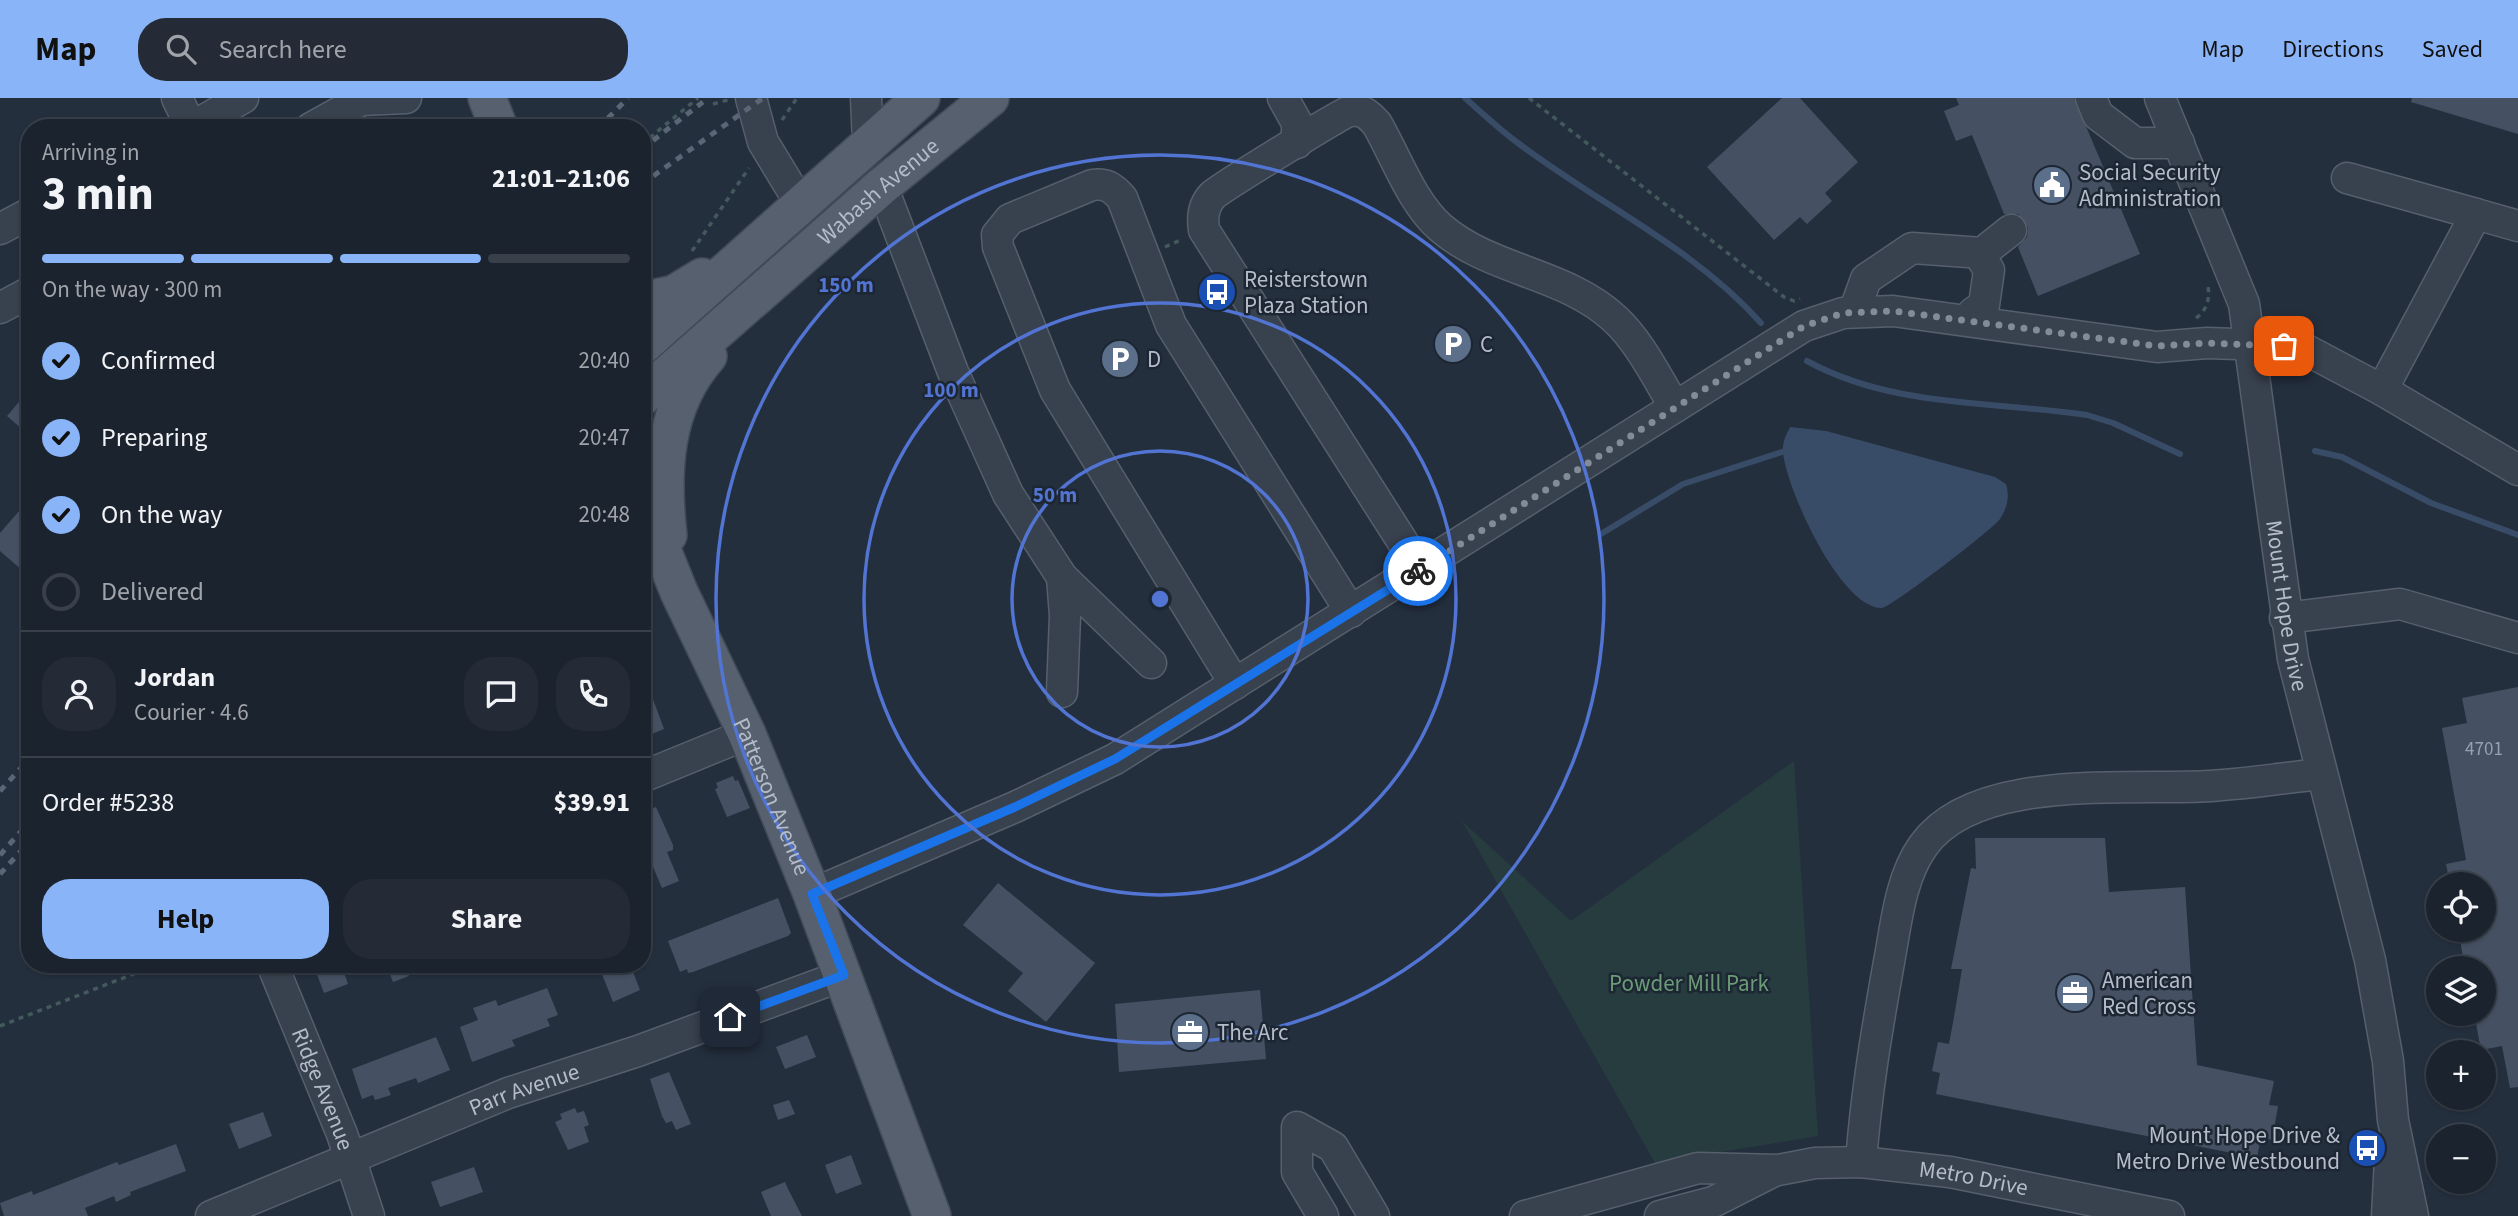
<!DOCTYPE html>
<meta charset="utf-8">
<style>
:root{--surface:#1b232e;--page:#242b36;--text:#f1f3f6;--muted:#a0a4aa;--line:#39404a;--accent:#8ab4f8}
body{margin:0;font-family:"Source Sans 3",sans-serif;background:var(--page);color:var(--text);height:100vh;display:flex;flex-direction:column;font-size:26px;white-space:nowrap}
*{box-sizing:border-box;margin:0}
p{font-size:23px;color:var(--muted)}
.icon{flex:none;width:38px;height:38px;fill:none;stroke:currentColor;stroke-width:2;stroke-linecap:round;stroke-linejoin:round}
.map{position:relative;flex:1;overflow:hidden}
.panel{position:absolute;left:21px;top:21px;width:630px;height:854px;display:flex;flex-direction:column;background:var(--surface);border-radius:28px;box-shadow:0 2px 5px #0004,0 0 0 2px var(--line)}
.panel>*{flex:none}
.buttons{position:absolute;left:2426px;top:774px;display:grid;gap:14px}
.buttons a{display:grid;place-items:center;width:70px;height:70px;border-radius:50%;background:var(--surface);box-shadow:0 2px 5px #0004,0 0 0 2px var(--line);font-size:35px}
.pin{position:absolute;display:grid;place-items:center;width:60px;height:60px;color:#fff;margin:-30px;border-radius:14px;box-shadow:0 4px 10px #0006}
.courier{position:absolute;display:grid;place-items:center;width:70px;height:70px;margin:-35px;border:5px solid #1a73e8;border-radius:50%;background:#fff;color:#222;box-shadow:0 2px 9px #0007}
.summary em{font-style:normal;font-weight:700}
.summary div{display:flex;flex-direction:column-reverse}
.summary{display:flex;align-items:center;justify-content:space-between;height:119px;padding:0 21px}
h1{font-size:46px;font-weight:700;line-height:52px}
.bar{display:grid;grid-template-columns:repeat(4,1fr);gap:10px 7px;align-content:center;height:84px;padding:0 21px}
.bar i{height:9px;border-radius:5px;background:var(--line)}
.bar .current{background:var(--accent)}
.bar p{grid-column:span 4}
.line{display:flex;align-items:center;gap:18px;padding:0 21px;border-top:2px solid var(--line)}
.line div{flex:1}
.round{display:grid;place-items:center;flex:none;width:74px;height:74px;border-radius:28px;background:var(--page)}
ol{padding:0 21px;list-style:none}
li{display:flex;align-items:center;gap:21px;height:77px}
li p{margin-inline-start:auto}
li .icon{padding:7px;border-radius:50%;background:var(--accent);color:#111;stroke-width:4}
li:last-child{color:var(--muted)}
li i{width:38px;height:38px;border:4px solid var(--line);border-radius:50%}
.button{display:flex;gap:14px;margin-top:auto;padding:14px 21px}
.button a{flex:1;height:80px;border-radius:28px;background:var(--accent);color:#111;font-size:28px;font-weight:700;line-height:80px;text-align:center}
.button a+a{background:var(--page);color:var(--text)}
header{display:flex;align-items:center;gap:42px;box-sizing:border-box;height:98px;padding:0 35px;background:var(--accent);color:#111}
header strong{font-size:33px}
nav{display:flex;gap:38px;margin-inline-start:auto;font-size:24px}
.search{width:490px;height:63px;background:var(--page);display:flex;align-items:center;gap:18px;box-sizing:border-box;padding:0 24px;border-radius:28px;color:var(--muted);font-size:26px}
.map>svg:first-child{display:block}
</style>
<header>
<strong>Map</strong>
<div class="search"><svg class="icon" aria-label="search" viewBox="0 0 24 24"><circle cx="10" cy="10" r="6"/><path d="M15 15l6 6"/></svg>Search here</div>
<nav><a>Map</a><a>Directions</a><a>Saved</a></nav>
</header>
<div class="map">
<svg width="2518" height="1118" viewBox="0 0 2518 1118">
<rect width="100%" height="100%" fill="#242f3e"/>
<path fill="#263c3f" d="M 1794,663 L 1818,1038 L 1655,1065 L 1462,723 L 1571,823 Z"/>
<path fill="#394c67" d="M 1790,329 L 1826,333 L 1995,379 L 2006,386 C 2010,399 2007,410 2000,421 C 1992,432 1890,510 1882,510 C 1840,510 1786,390 1783,354 C 1782,345 1786,337 1790,329 Z"/>
<g fill="none" stroke-linecap="round" stroke-linejoin="round">
<path stroke="#394c67" stroke-width="6" d="M 1465,0 C 1481,14 1497,29 1514,42 C 1596,105 1691,147 1761,225
M 1807,263 C 1893,310 1992,303 2087,317 L 2113,325 L 2180,356
M 2315,353 L 2342,359 L 2431,405 L 2518,437
M 1601,436 L 1683,386 L 1782,354"/>
</g>
<path fill="#455162" d="M 1782,0 L 1800,0 L 1858,64 L 1825,95 L 1832,103 L 1807,126 L 1800,119 L 1774,142 L 1707,69 Z
M 1956,0 L 2074,0 L 2140,156 L 2038,198 L 2018,149 L 2027,139 L 2028,129 L 2018,116 L 2004,116 L 1972,37 L 1956,43 L 1944,13 L 1959,7 Z
M 2412,0 L 2518,0 L 2518,36 L 2411,4 Z
M 30,291 L 30,338 L 7,318 Z
M 20,412 L 30,420 L 30,479 L 0,453 L 0,435 Z
M 644,577 L 664,631 L 647,638 L 642,626 Z
M 2518,589 L 2518,989 L 2510,990 L 2502,948 L 2481,952 L 2474,915 L 2483,915 L 2483,870 L 2465,870 L 2458,831 L 2483,831 L 2483,786 L 2450,786 L 2446,766 L 2466,762 L 2442,630 L 2467,625 L 2462,600 Z
M 733,678 L 735,683 L 738,682 L 750,710 L 727,719 L 715,691 L 718,690 L 716,685 Z
M 656,709 L 673,747 L 673,752 L 667,754 L 679,783 L 662,790 L 642,743 L 642,714 Z
M 1975,740 L 2105,740 L 2109,794 L 2185,789 L 2197,967 L 2274,983 L 2269,1007 L 2278,1008 L 2272,1042 L 2261,1039 L 2257,1060 L 1936,996 L 1940,975 L 1932,973 L 1938,944 L 1949,946 L 1954,919 L 1962,871 L 1951,871 L 1971,770 L 1976,771 Z
M 998,785 L 1095,865 L 1046,924 L 1008,893 L 1023,875 L 963,827 Z
M 778,800 L 791,835 L 788,838 L 693,874 L 688,875 L 687,871 L 680,874 L 668,843 Z
M 313,866 L 341,866 L 348,886 L 324,895 Z
M 386,866 L 404,866 L 409,878 L 393,884 Z
M 598,866 L 630,866 L 640,892 L 613,904 Z
M 547,890 L 558,917 L 547,921 L 550,928 L 512,942 L 515,948 L 472,964 L 460,929 L 478,922 L 473,910 L 496,902 L 498,908 Z
M 1260,892 L 1266,961 L 1119,974 L 1115,906 Z
M 807,937 L 816,959 L 785,971 L 776,949 Z
M 436,939 L 450,972 L 418,985 L 416,980 L 388,990 L 391,997 L 375,1002 L 373,997 L 362,1001 L 352,971 Z
M 669,974 L 691,1026 L 676,1032 L 672,1023 L 666,1025 L 662,1018 L 650,981 Z
M 789,1002 L 795,1016 L 778,1022 L 773,1007 Z
M 575,1010 L 577,1015 L 584,1013 L 589,1027 L 584,1029 L 589,1044 L 568,1052 L 555,1024 L 562,1021 L 560,1016 Z
M 263,1014 L 272,1038 L 239,1051 L 229,1026 Z
M 176,1046 L 186,1073 L 130,1094 L 131,1097 L 116,1104 L 114,1098 L 85,1110 L 88,1118 L 4,1118 L 0,1105 L 32,1093 L 33,1097 L 117,1064 L 119,1067 Z
M 851,1057 L 862,1086 L 836,1096 L 825,1067 Z
M 474,1069 L 483,1094 L 440,1109 L 431,1084 Z
M 785,1084 L 788,1091 L 802,1118 L 771,1118 L 761,1094 Z"/>
<g fill="none" stroke-linecap="round" stroke-linejoin="round">
<defs>
<g id="minor">
<path d="M 177,0 L 191,29"/>
<path d="M 751,0 L 763,44 L 800,105"/>
<path d="M 866,0 L 868,45"/>
<path d="M 1283,0 L 1297,25 L 1297,45"/>
<path d="M 2091,0 L 2098,17 L 2135,45 L 2179,45"/>
<path id="s1" d="M 2160,0 L 2244,206 L 2293,561 L 2370,862 L 2388,963 L 2393,1022 L 2413,1118"/>
<path d="M 362,2 L 406,0"/>
<path d="M 190,30 L 243,0"/>
<path d="M 311,30 L 365,0"/>
<path d="M 2347,80 L 2476,116"/>
<path d="M 882,88 L 953,274 L 1008,396 L 1062,479 L 1151,565"/>
<path d="M 0,131 L 30,115"/>
<path d="M 0,210 L 30,194"/>
<path d="M 1854,214 L 1866,181 L 1912,150 L 1982,155 L 2011,132"/>
<path d="M 1973,215 L 1984,207 L 1989,172 L 1982,161 L 1982,155"/>
<path d="M 2382,292 L 2476,116 L 2518,128"/>
<path d="M 1420,471 L 1204,132 C 1202,119 1203,107 1213,97 C 1222,89 1342,15 1350,13 C 1363,11 1369,17 1377,26 C 1396,59 1412,105 1441,130 C 1491,173 1566,175 1615,221 C 1640,244 1657,280 1675,309"/>
<path d="M 2285,520 L 2400,506 L 2518,540"/>
<path d="M 1235,586 L 1055,292 L 998,149 L 997,137 L 1010,121 L 1092,87 C 1106,85 1112,89 1122,100 L 1171,227 L 1351,514"/>
<path d="M 1062,594 L 1065,518 L 1062,479"/>
<path d="M 642,679 L 747,636"/>
<path d="M 812,796 L 1015,709 L 1115,661 L 1804,228 L 1843,215 L 1893,213 L 2157,249 L 2207,245 L 2299,248 L 2382,292 L 2518,372"/>
<path id="s2" d="M 272,866 L 342,1036 L 369,1118"/>
<path d="M 1861,1064 C 1866,996 1877,931 1889,864 C 1896,827 1900,780 1923,748 C 1975,674 2129,693 2210,688 C 2247,686 2284,680 2320,676"/>
<path id="s3" d="M 211,1118 L 508,995 L 638,953 L 844,877"/>
<path d="M 1323,1118 L 1297,1074 L 1297,1029 L 1333,1049 L 1374,1118"/>
<path id="s4" d="M 1525,1118 L 1698,1070 L 1778,1072 L 1815,1065 L 1861,1064 L 1950,1074 L 2169,1118"/>
<path d="M 1660,1118 L 1713,1104 L 1774,1073"/>
<path d="M 2387,1118 L 2390,1061"/>
</g>
<g id="major">
<path d="M 487,0 L 499,30"/>
<path d="M 642,203 L 674,196 L 702,179"/>
<path d="M 642,248 L 921,0"/>
<path id="s5" d="M 642,299 L 882,88 L 990,0"/>
<path id="s6" d="M 642,402 L 679,494 L 747,636 L 812,796 L 932,1118"/>
<path d="M 668,437 C 661,374 663,309 708,258"/>
</g>
</defs>
<use href="#minor" stroke="#565f6c" stroke-width="33"/>
<use href="#major" stroke="#414a57" stroke-width="40"/>
<path stroke="#44595c" stroke-width="3.5" stroke-dasharray="5 5" stroke-linecap="butt" d="M 1529,0 L 1784,199 L 1794,203 L 1800,201
M 713,6 L 728,2
M 782,22 L 797,0
M 642,46 L 698,0
M 1165,149 L 1183,141
M 692,153 L 749,70
M 2196,220 C 2207,212 2210,201 2208,188
M 0,928 L 159,866"/>
<use href="#minor" stroke="#38414e" stroke-width="30"/>
<use href="#major" stroke="#56606e" stroke-width="37"/>
<path stroke="#5a6575" stroke-width="5" stroke-dasharray="7 7" stroke-linecap="butt" d="M 598,30 L 628,0
M 642,51 L 708,0
M 642,86 L 763,0
M 0,693 L 30,660
M 0,757 L 30,723
M 0,776 L 30,743"/>
</g>
<g fill="none" stroke-linecap="round" stroke-linejoin="round">
<path stroke="#828b98" stroke-width="7" stroke-dasharray="0 12.6" d="M 1418,473 L 1804,228 L 1843,215 L 1893,213 L 2157,248 L 2207,245 L 2284,248"/>
<path stroke="#1a73e8" stroke-width="9" d="M 730,919 L 844,877 L 812,796 L 1015,709 L 1115,661 L 1418,473"/>
</g>
<g fill="none" stroke="#5274d3" stroke-width="3.5">
<circle cx="1160" cy="501" r="148"/>
<circle cx="1160" cy="501" r="296"/>
<circle cx="1160" cy="501" r="444"/>
</g>
<defs>
<symbol id="civic-disc" viewBox="-11 -11 22 22"><circle r="9.5" fill="#5c6f8a" stroke="#1d2633"/><path d="M-.6-6.5H3V-4.5H.6V-3L4-1V1h2V6H-6V1h2V-1L-.6-3ZM-1.2 2.5V6h2.4V2.5Z" fill="#fff"/></symbol>
<symbol id="bus-disc" viewBox="-11 -11 22 22"><circle r="9.5" fill="#1a4fb4" stroke="#1d2633"/><path d="M-5-6H5V4H4V6H2V4H-2V6H-4V4H-5ZM-3.5-4V0h7V-4ZM-3.5 1.2v1.5H-2V1.2ZM2 1.2v1.5H3.5V1.2Z" fill="#fff"/></symbol>
<symbol id="parking-disc" viewBox="-11 -11 22 22"><circle r="9.5" fill="#5c6f8a" stroke="#1d2633"/><path d="M-3.5-5.5H1a3.5 3.5 0 0 1 0 7H-1V5.5H-3.5ZM-1-3.4V-.6H.8a1.4 1.4 0 0 0 0-2.8Z" fill="#fff"/></symbol>
<symbol id="office-disc" viewBox="-11 -11 22 22"><circle r="9.5" fill="#5c6f8a" stroke="#1d2633"/><path d="M-6-3h4V-5.5h4V-3h4V5H-6ZM-1-4.5V-3h2v-1.5ZM-6 0V1H6V0Z" fill="#fff"/></symbol>
</defs>
<g fill-rule="evenodd">
<use href="#civic-disc" x="2030" y="65" width="44" height="44"/>
<use href="#bus-disc" x="1195" y="172" width="44" height="44"/>
<use href="#parking-disc" x="1431" y="224" width="44" height="44"/>
<use href="#parking-disc" x="1098" y="239" width="44" height="44"/>
<use href="#office-disc" x="2053" y="873" width="44" height="44"/>
<use href="#office-disc" x="1168" y="912" width="44" height="44"/>
<use href="#bus-disc" x="2345" y="1028" width="44" height="44"/>
</g>
<g text-anchor="middle" stroke-width="5" stroke-linejoin="round" paint-order="stroke">
<g font-size="19" fill="#98a1af">
<text x="2484" y="657">4701</text>
</g>
<g font-size="23" fill="#b4bcc9" stroke="#1d2633" text-anchor="start">
<text x="2079" y="82">Social Security<tspan x="2079" dy="26">Administration</tspan></text>
<text x="1244" y="189">Reisterstown<tspan x="1244" dy="26">Plaza Station</tspan></text>
<text x="1480" y="254">C</text>
<text x="1147" y="269">D</text>
<text x="2102" y="890">American<tspan x="2102" dy="26">Red Cross</tspan></text>
<text x="1217" y="942">The Arc</text>
<text x="2340" y="1045" text-anchor="end">Mount Hope Drive &amp;<tspan x="2340" dy="26">Metro Drive Westbound</tspan></text>
</g>
<g font-size="23" fill="#b4bcc9" stroke="#1d2633">
<text dy="8" stroke="none"><textPath href="#s5" startOffset="313">Wabash Avenue</textPath></text>
<text dy="8" stroke="none"><textPath href="#s1" startOffset="527">Mount Hope Drive</textPath></text>
<text dy="8" stroke="none"><textPath href="#s6" startOffset="324">Patterson Avenue</textPath></text>
<text dy="8" stroke="none"><textPath href="#s2" startOffset="135">Ridge Avenue</textPath></text>
<text dy="8" stroke="none"><textPath href="#s3" startOffset="338">Parr Avenue</textPath></text>
<text dy="8" stroke="none"><textPath href="#s4" startOffset="457">Metro Drive</textPath></text>
</g>
<g font-size="23" fill="#6b9a76" stroke="#1d2633">
<text x="1689" y="893">Powder Mill Park</text>
</g>
</g>
<circle cx="1160" cy="501" r="10" fill="#5274d3" stroke="#1d2633" stroke-width="3.5"/>
<g font-size="21" text-anchor="middle" font-weight="bold" fill="#5274d3" stroke="#1d2633" stroke-width="5" stroke-linejoin="round" paint-order="stroke">
<text x="846" y="194">150 m</text>
<text x="951" y="299">100 m</text>
<text x="1055" y="404">50 m</text>
</g>
</svg>
<div class="buttons">
<a><svg class="icon" aria-label="locate" viewBox="0 0 24 24"><circle cx="12" cy="12" r="6"/><path d="M12 2v4M12 18v4M2 12h4M18 12h4"/></svg></a>
<a><svg class="icon" aria-label="layers" viewBox="0 0 24 24"><path d="M12 4l9 5-9 5-9-5zM3 14l9 5 9-5"/></svg></a>
<a>+</a>
<a>−</a>
</div>
<div class="pin" style="left:2284px;top:248px;background:#ea580c"><svg class="icon" aria-label="bag" viewBox="0 0 24 24"><path d="M5 8h14l-1 12H6zM9 8a3 3 0 0 1 6 0"/></svg></div>
<div class="pin" style="left:730px;top:919px;background:#1f2937"><svg class="icon" aria-label="home" viewBox="0 0 24 24"><path d="M3 11l9-7 9 7M6 9v11h12V9"/></svg></div>
<div class="courier" style="left:1418px;top:473px"><svg class="icon" aria-label="bike" viewBox="0 0 24 24"><circle cx="6" cy="16" r="4"/><circle cx="18" cy="16" r="4"/><path d="M6 16l4-8h5l3 8M10 8l3 8H6M13 5h3"/></svg></div>
<section class="panel">
<div class="summary"><div><h1>3 min</h1><p>Arriving in</p></div><em>21:01–21:06</em></div>
<div class="bar"><i class="current"></i><i class="current"></i><i class="current"></i><i></i><p>On the way · 300 m</p></div>
<ol>
<li><svg class="icon" aria-label="check" viewBox="0 0 24 24"><path d="M5 12l5 5 9-10"/></svg>Confirmed<p>20:40</p></li>
<li><svg class="icon" aria-label="check" viewBox="0 0 24 24"><path d="M5 12l5 5 9-10"/></svg>Preparing<p>20:47</p></li>
<li><svg class="icon" aria-label="check" viewBox="0 0 24 24"><path d="M5 12l5 5 9-10"/></svg>On the way<p>20:48</p></li>
<li><i></i>Delivered</li>
</ol>
<div class="line" style="height:126px"><a class="round"><svg class="icon" aria-label="person" viewBox="0 0 24 24"><circle cx="12" cy="8" r="4"/><path d="M4 21q1-7 8-7t8 7"/></svg></a><div><b>Jordan</b><p>Courier · 4.6</p></div><a class="round"><svg class="icon" aria-label="chat" viewBox="0 0 24 24"><path d="M4 5h16v11H9l-5 4z"/></svg></a><a class="round"><svg class="icon" aria-label="phone" viewBox="0 0 24 24"><path d="M5 4h4l2 5-3 2q2 4 5 5l2-3 5 2v4C11 20 4 13 5 4z"/></svg></a></div>
<div class="line" style="height:91px"><div>Order #5238</div><b>$39.91</b></div>
<div class="button"><a>Help</a><a>Share</a></div>
</section>
</div>
